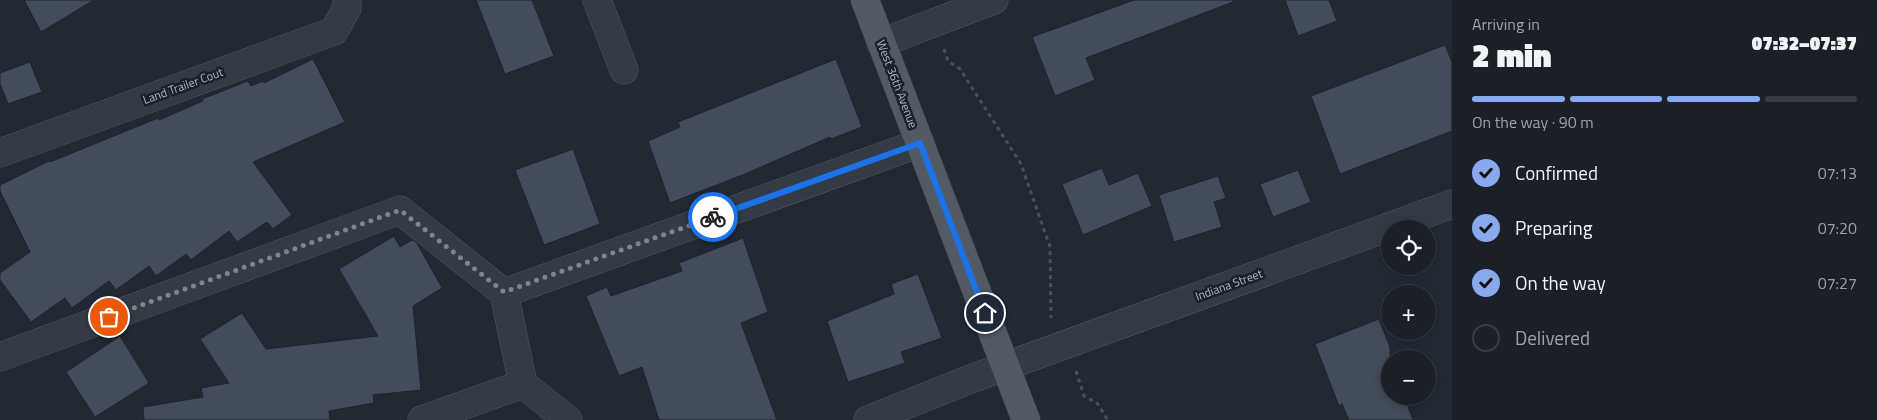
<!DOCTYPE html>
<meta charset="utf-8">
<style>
:root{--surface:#1a1f28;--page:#272c34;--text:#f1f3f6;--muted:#9fa2a8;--line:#383d45;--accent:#89a9ee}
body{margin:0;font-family:"Titillium Web",sans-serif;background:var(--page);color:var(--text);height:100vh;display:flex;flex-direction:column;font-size:19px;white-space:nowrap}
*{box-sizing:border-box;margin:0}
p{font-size:16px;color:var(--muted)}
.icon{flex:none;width:28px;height:28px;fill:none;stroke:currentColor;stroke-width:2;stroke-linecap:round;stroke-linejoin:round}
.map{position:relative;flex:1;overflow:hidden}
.drawer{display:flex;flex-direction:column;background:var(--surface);width:425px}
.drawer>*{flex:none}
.buttons{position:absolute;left:1381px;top:220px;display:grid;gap:10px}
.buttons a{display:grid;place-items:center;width:55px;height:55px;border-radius:50%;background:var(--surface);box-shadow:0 2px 12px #0003,0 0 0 1px var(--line);font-size:25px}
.pin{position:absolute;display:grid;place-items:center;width:42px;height:42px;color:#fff;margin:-21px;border:2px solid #fff;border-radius:50%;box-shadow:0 1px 5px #0007}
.courier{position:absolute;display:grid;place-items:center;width:50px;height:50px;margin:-25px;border:4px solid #1a73e8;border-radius:50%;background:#fff;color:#222;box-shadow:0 1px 6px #0007}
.summary em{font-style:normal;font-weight:800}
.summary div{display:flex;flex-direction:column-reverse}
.summary{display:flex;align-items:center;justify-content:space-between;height:85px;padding:0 20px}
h1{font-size:32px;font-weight:800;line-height:38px}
.bar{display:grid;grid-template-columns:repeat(4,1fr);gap:8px 5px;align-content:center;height:60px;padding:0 20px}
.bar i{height:6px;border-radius:4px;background:var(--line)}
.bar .selected{background:var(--accent)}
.bar p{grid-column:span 4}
ol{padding:0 20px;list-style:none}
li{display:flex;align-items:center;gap:15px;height:55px}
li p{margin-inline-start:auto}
li .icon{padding:5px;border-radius:50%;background:var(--accent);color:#111;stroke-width:4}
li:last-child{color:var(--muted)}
li i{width:28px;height:28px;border:2px solid var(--line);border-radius:50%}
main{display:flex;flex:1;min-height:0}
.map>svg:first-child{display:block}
</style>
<main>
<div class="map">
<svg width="1452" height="420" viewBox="0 0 1452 420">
<rect width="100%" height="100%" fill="#222935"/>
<path fill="#434c5a" stroke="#1d222d" d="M 24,0 L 94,0 L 41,32 Z
M 476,0 L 532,0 L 554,56 L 505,74 Z
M 1134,0 L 1233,0 L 1233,2 L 1086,58 L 1095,80 L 1055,96 L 1032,37 Z
M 1285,0 L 1329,0 L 1337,21 L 1298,36 Z
M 1445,45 L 1452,62 L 1452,131 L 1340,174 L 1311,96 Z
M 313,59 L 345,122 L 253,162 L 292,215 L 273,229 L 267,222 L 237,242 L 229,231 L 191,260 L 186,254 L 156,276 L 149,266 L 116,290 L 109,281 L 72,308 L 65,298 L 31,322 L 0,280 L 0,273 L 30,252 L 0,191 L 0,185 L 49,161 L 50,162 L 158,118 L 159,120 L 203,101 L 202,99 L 248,81 L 251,86 L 263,81 L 264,83 Z
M 836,59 L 862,127 L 831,139 L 830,137 L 745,174 L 670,203 L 648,141 L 680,127 L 678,122 Z
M 30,62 L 42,92 L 8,104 L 0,84 L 0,73 Z
M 573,149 L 600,224 L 544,245 L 515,170 Z
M 1102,168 L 1109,185 L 1138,173 L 1152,206 L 1083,235 L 1062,184 Z
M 1298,170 L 1311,202 L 1273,217 L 1260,184 Z
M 1218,176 L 1226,198 L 1214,202 L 1222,227 L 1174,242 L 1159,195 Z
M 394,236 L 400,247 L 412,240 L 417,243 L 442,288 L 413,306 L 421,390 L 373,395 L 374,403 L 329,411 L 330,420 L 144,420 L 143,407 L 203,397 L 201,388 L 229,383 L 200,339 L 242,313 L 266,349 L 378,336 L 339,269 Z
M 743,238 L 768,312 L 741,323 L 777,420 L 659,420 L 642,367 L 619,376 L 586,296 L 607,287 L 611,296 L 682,271 L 679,263 Z
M 918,274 L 942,338 L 901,352 L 905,363 L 848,382 L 827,321 L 894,294 L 891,284 Z
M 1379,319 L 1390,347 L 1390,396 L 1404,396 L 1413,420 L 1349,420 L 1342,404 L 1339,406 L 1315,344 Z
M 120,336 L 149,383 L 95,417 L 66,372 Z"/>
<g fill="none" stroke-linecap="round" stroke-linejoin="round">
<defs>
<path id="minor" d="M 597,0 L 624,70
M 881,43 L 994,0
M 0,153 L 334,31 L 347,8 L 347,0
M 504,293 L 523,384 L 568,420
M 0,357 L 400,210 L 504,293 L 920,143
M 422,420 L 523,384
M 868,420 L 968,380 L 1452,204"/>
<path id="major" d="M 865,0 L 1026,420"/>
</defs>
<use href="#minor" stroke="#535964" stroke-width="29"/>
<use href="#major" stroke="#3e4450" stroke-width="29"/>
<path stroke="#455458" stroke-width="3" stroke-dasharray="4 4" stroke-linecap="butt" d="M 944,49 L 948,61 L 960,69 L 1021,164 L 1050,247 L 1051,318
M 1076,371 L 1084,396 L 1097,403 L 1108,420"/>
<use href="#minor" stroke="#353b46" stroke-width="28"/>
<use href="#major" stroke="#535a66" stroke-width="28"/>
</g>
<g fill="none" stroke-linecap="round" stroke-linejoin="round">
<path stroke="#7e8591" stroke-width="5" stroke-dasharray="0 9" d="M 109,317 L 400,210 L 504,292 L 713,217"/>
<path stroke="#1a73e8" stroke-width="6" d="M 713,217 L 920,143 L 985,313"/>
</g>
<g text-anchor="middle" stroke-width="5" stroke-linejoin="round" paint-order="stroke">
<g font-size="12" fill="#b0b6c3" stroke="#1b202b">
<text transform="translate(897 84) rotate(69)" y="4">West 36th Avenue</text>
<text transform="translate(183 86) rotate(-20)" y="4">Land Trailer Cout</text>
<text transform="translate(1229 285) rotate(-20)" y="4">Indiana Street</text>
</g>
</g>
</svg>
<div class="buttons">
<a><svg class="icon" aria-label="locate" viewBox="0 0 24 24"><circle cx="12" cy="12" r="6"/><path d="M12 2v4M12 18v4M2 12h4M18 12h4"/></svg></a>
<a>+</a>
<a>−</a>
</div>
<div class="pin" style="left:109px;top:317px;background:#ea580c"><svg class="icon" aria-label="bag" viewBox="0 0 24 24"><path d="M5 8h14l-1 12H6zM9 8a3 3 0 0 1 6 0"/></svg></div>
<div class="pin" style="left:985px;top:313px;background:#1f2937"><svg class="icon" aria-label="home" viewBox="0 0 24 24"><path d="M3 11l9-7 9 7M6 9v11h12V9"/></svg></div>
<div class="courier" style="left:713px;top:217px"><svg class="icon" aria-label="bike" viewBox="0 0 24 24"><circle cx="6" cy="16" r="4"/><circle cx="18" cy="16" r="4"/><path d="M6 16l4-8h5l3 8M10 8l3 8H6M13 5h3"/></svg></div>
</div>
<section class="drawer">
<div class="summary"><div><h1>2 min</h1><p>Arriving in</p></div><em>07:32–07:37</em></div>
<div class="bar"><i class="selected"></i><i class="selected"></i><i class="selected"></i><i></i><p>On the way · 90 m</p></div>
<ol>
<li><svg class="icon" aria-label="check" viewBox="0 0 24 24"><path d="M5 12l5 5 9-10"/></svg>Confirmed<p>07:13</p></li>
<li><svg class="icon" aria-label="check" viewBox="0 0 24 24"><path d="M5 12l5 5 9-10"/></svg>Preparing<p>07:20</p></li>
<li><svg class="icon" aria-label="check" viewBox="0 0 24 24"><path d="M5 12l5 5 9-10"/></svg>On the way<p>07:27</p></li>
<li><i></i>Delivered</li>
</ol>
</section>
</main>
